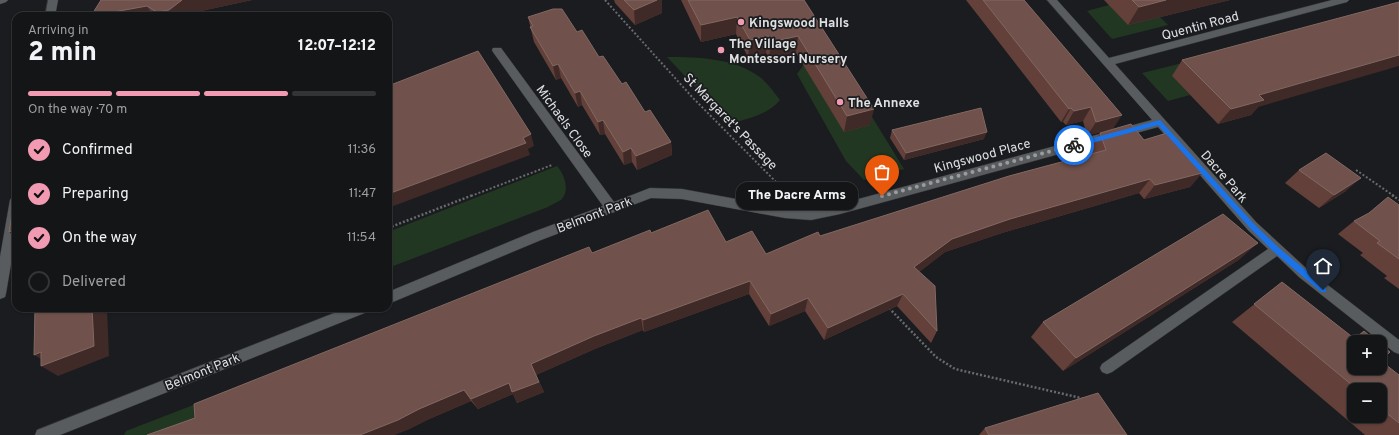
<!DOCTYPE html>
<meta charset="utf-8">
<style>
:root{--surface:#141517;--page:#212224;--text:#f1f3f6;--muted:#9d9fa1;--line:#333436;--accent:#f19ab2}
body{margin:0;font-family:Overpass,sans-serif;background:var(--page);color:var(--text);height:100vh;display:flex;flex-direction:column;font-size:15px;white-space:nowrap}
*{box-sizing:border-box;margin:0}
p{font-size:13px;color:var(--muted)}
.icon{flex:none;width:22px;height:22px;fill:none;stroke:currentColor;stroke-width:2;stroke-linecap:round;stroke-linejoin:round}
.map{position:relative;flex:1;overflow:hidden}
.sheet{position:absolute;left:12px;top:12px;width:380px;height:300px;display:flex;flex-direction:column;background:var(--surface);border-radius:12px;box-shadow:0 1px 3px #0004,0 0 0 1px var(--line)}
.sheet>*{flex:none}
.buttons{position:absolute;left:1347px;top:335px;display:grid;gap:8px}
.buttons a{display:grid;place-items:center;width:40px;height:40px;border-radius:8px;background:var(--surface);box-shadow:0 1px 3px #0004,0 0 0 1px var(--line);font-size:20px}
.pin{position:absolute;display:grid;place-items:center;width:34px;height:34px;color:#fff;margin:-41px -17px;border-radius:50% 50% 50% 0;rotate:-45deg;box-shadow:0 0 4px #0007}
.pin .icon{rotate:45deg}
.courier{position:absolute;display:grid;place-items:center;width:40px;height:40px;margin:-20px;border:3px solid #1a73e8;border-radius:50%;background:#fff;color:#222;box-shadow:0 1px 5px #0007}
.bubble{position:absolute;height:28px;border-radius:12px;background:var(--surface);box-shadow:0 1px 3px #0004,0 0 0 1px var(--line);font-size:13px;font-weight:800;line-height:28px;text-align:center}
.overview em{font-style:normal;font-weight:800}
.overview div{display:flex;flex-direction:column-reverse}
.overview{display:flex;align-items:center;justify-content:space-between;height:68px;padding:0 16px}
h1{font-size:26px;font-weight:800;line-height:30px}
.bar{display:grid;grid-template-columns:repeat(4,1fr);gap:6px 4px;align-content:center;height:48px;padding:0 16px}
.bar i{height:5px;border-radius:3px;background:var(--line)}
.bar .selected{background:var(--accent)}
.bar p{grid-column:span 4}
ol{padding:0 16px;list-style:none}
li{display:flex;align-items:center;gap:12px;height:44px}
li p{margin-inline-start:auto}
li .icon{padding:4px;border-radius:50%;background:var(--accent);color:#111;stroke-width:4}
li:last-child{color:var(--muted)}
li i{width:22px;height:22px;border:2px solid var(--line);border-radius:50%}
.map>svg:first-child{display:block}
</style>
<div class="map">
<svg width="1399" height="435" viewBox="0 0 1399 435">
<rect width="100%" height="100%" fill="#1a1c1f"/>
<path fill="#223722" d="M 1109,5 L 1128,24 L 1160,17 L 1168,25 L 1112,39 L 1087,11 Z
M 817,27 L 904,169 L 864,180 L 846,161 L 797,74 L 809,57 Z
M 667,57 C 698,57 734,58 760,77 C 767,83 774,92 780,100 C 768,115 748,118 730,124 Z
M 1195,60 L 1172,76 L 1190,95 L 1168,101 L 1142,73 Z
M 557,166 C 564,174 570,189 562,199 C 559,202 552,204 548,207 L 388,268 L 388,232 Z
M 196,404 L 199,433 L 192,435 L 124,435 L 126,431 Z"/>
<g fill="none" stroke-linecap="round" stroke-linejoin="round">
<defs>
<path id="street" d="M 0,0 L 8,0 L 6,2 L 0,4 Z
M 48,0 L 58,0 L 55,16 L 45,16 Z
M 1047,0 L 1057,0 L 1109,58 L 1332,0 L 1349,0 L 1347,2 L 1115,64 L 1256,222 L 1307,269 L 1399,340 L 1399,354 L 1394,352 L 1299,277 L 1277,256 L 1112,372 L 1107,374 L 1102,372 L 1100,368 L 1102,364 L 1268,249 L 1248,230 L 1158,127 L 840,214 L 811,220 L 785,218 L 682,199 L 651,198 L 541,240 L 388,304 L 388,292 L 533,232 L 603,206 L 493,52 L 492,50 L 493,48 L 501,48 L 614,202 L 650,188 L 682,189 L 785,208 L 811,210 L 840,204 L 1152,120 Z
M 16,195 L 16,235 L 6,293 L 5,297 L 0,299 L 0,257 L 10,200 L 12,197 Z
M 347,308 L 368,308 L 367,312 L 60,435 L 35,435 L 37,430 Z"/>
</defs>
<use href="#street" stroke="#353739" stroke-width="1"/>
<path stroke="#686a6c" stroke-width="2" stroke-dasharray="2 2" stroke-linecap="butt" d="M 605,0 L 693,98 L 782,188
M 1356,170 L 1394,196
M 471,196 L 552,165"/>
<path stroke="#686a6c" stroke-width="2.5" stroke-dasharray="2 2" stroke-linecap="butt" d="M 1392,195 L 1399,200
M 388,228 L 473,195
M 889,308 L 936,357 L 955,369 L 1081,398 L 1083,400"/>
<use href="#street" fill="#595c5f" fill-rule="evenodd"/>
</g>
<path fill="#634039" fill-rule="evenodd" d="M 101,0 L 252,0 L 192,13 L 188,16 L 91,16 Z
M 614,0 L 662,0 L 662,13 L 635,25 L 615,3 Z
M 681,0 L 804,0 L 870,125 L 844,132 L 796,53 L 769,58 L 766,53 L 748,57 L 736,34 L 701,42 Z
M 966,0 L 1024,0 L 1122,115 L 1087,136 L 1083,121 L 1066,125 L 1063,122 L 1061,122 Z
M 1104,0 L 1230,0 L 1128,25 Z
M 528,17 L 577,32 L 671,142 L 672,155 L 637,170 L 632,162 L 624,165 L 605,134 L 600,135 L 582,105 L 578,107 L 561,78 L 556,80 L 534,42 Z
M 1182,60 L 1258,107 L 1251,115 L 1218,124 L 1172,76 Z
M 892,130 L 984,139 L 904,160 L 890,138 Z
M 1100,133 L 1144,140 L 1202,173 L 1190,187 L 1144,199 L 1139,193 L 1002,233 L 945,252 L 919,272 L 937,331 L 931,343 L 897,306 L 824,340 L 805,311 L 769,326 L 749,294 L 644,332 L 643,330 L 597,348 L 536,375 L 544,392 L 517,403 L 513,394 L 478,409 L 471,401 L 427,420 L 407,430 L 195,418 L 592,253 L 651,233 L 726,242 L 766,254 L 820,236 L 1093,154 L 1090,147 Z
M 1299,170 L 1346,191 L 1319,208 L 1285,183 Z
M 1399,205 L 1399,289 L 1384,278 L 1387,276 L 1360,255 L 1363,253 L 1338,234 L 1354,221 Z
M 1240,259 L 1063,371 L 1031,337 L 1043,322 Z
M 1282,282 L 1353,338 L 1364,331 L 1381,361 L 1399,375 L 1399,435 L 1365,435 L 1232,322 ZM 1354,390 L 1380,390 L 1380,416 L 1354,416 Z
M 985,428 L 1127,435 L 979,435 Z"/>
<path fill="#402a27" d="M 182,0 L 252,0 L 192,13 L 188,16 L 160,16 L 157,12 Z
M 657,0 L 662,0 L 662,13 L 635,25 L 634,10 Z
M 1166,0 L 1230,0 L 1128,25 L 1139,7 Z
M 147,6 L 154,16 L 93,16 Z
M 737,17 L 736,34 L 701,42 L 701,25 Z
M 768,36 L 766,53 L 748,57 L 750,40 Z
M 798,36 L 796,53 L 769,58 L 771,42 Z
M 1399,55 L 1399,66 L 1258,107 L 1251,115 L 1218,124 L 1231,109 L 1259,95 Z
M 558,64 L 561,78 L 556,80 L 553,66 Z
M 580,91 L 582,105 L 578,107 L 575,93 Z
M 1091,107 L 1083,121 L 1066,125 L 1074,111 Z
M 1071,108 L 1063,122 L 1061,122 L 1069,109 Z
M 874,109 L 870,125 L 844,132 L 847,116 Z
M 1122,115 L 1113,129 L 1087,136 L 1096,122 Z
M 603,120 L 605,134 L 600,135 L 598,122 Z
M 987,132 L 984,139 L 904,160 L 906,153 Z
M 531,134 L 534,146 L 528,149 L 530,155 L 388,208 L 388,194 Z
M 671,142 L 672,155 L 637,170 L 636,156 Z
M 631,148 L 632,162 L 624,165 L 623,152 Z
M 1202,173 L 1190,187 L 1144,199 L 1155,185 Z
M 1361,178 L 1346,191 L 1319,208 L 1334,195 Z
M 1150,179 L 1139,193 L 1002,233 L 945,252 L 909,280 L 914,267 L 952,239 L 1010,219 Z
M 16,229 L 16,237 L 9,232 Z
M 1258,243 L 1240,259 L 1063,371 L 1076,358 Z
M 750,281 L 749,294 L 644,332 L 643,320 Z
M 903,294 L 897,306 L 824,340 L 828,328 Z
M 808,298 L 805,311 L 769,326 L 771,314 Z
M 92,308 L 109,308 L 107,309 L 109,356 L 58,376 L 41,366 L 48,363 L 34,355 Z
M 171,308 L 180,308 L 174,310 Z
M 184,308 L 201,308 L 189,313 Z
M 641,318 L 643,330 L 597,348 L 536,375 L 531,364 L 594,336 Z
M 539,382 L 544,392 L 517,403 L 513,394 L 478,409 L 471,399 L 509,383 Z
M 464,390 L 471,401 L 427,420 L 407,430 L 395,435 L 360,435 Z"/>
<path fill="#70514b" stroke="#826862" d="M 101,0 L 182,0 L 169,10 L 157,12 L 147,6 L 91,16 Z
M 624,0 L 657,0 L 634,10 Z
M 688,0 L 804,0 L 874,109 L 847,116 L 798,36 L 771,42 L 768,36 L 750,40 L 737,17 L 701,25 Z
M 983,0 L 1024,0 L 1122,115 L 1096,122 L 1091,107 L 1074,111 L 1071,108 L 1069,109 Z
M 1132,0 L 1166,0 L 1139,7 Z
M 1399,2 L 1399,55 L 1259,95 L 1264,100 L 1231,109 L 1182,60 Z
M 553,9 L 562,9 L 577,32 L 582,30 L 599,57 L 603,56 L 622,84 L 626,82 L 645,112 L 650,110 L 671,142 L 636,156 L 631,148 L 623,152 L 603,120 L 598,122 L 580,91 L 575,93 L 558,64 L 553,66 L 530,27 L 533,26 L 528,17 Z
M 478,51 L 531,134 L 523,138 L 526,143 L 388,194 L 388,86 Z
M 981,108 L 987,132 L 906,153 L 892,130 Z
M 1131,124 L 1144,140 L 1167,133 L 1202,173 L 1155,185 L 1150,179 L 1010,219 L 952,239 L 914,267 L 935,286 L 937,331 L 903,294 L 828,328 L 808,298 L 771,314 L 750,281 L 643,320 L 641,318 L 594,336 L 531,364 L 539,382 L 512,392 L 509,383 L 471,399 L 464,390 L 419,409 L 398,420 L 360,435 L 147,435 L 195,418 L 194,404 L 589,247 L 592,253 L 650,230 L 651,233 L 708,210 L 726,242 L 752,231 L 766,254 L 818,232 L 820,236 L 1009,176 L 1106,150 L 1100,133 Z
M 1326,153 L 1361,178 L 1334,195 L 1299,170 Z
M 16,191 L 16,229 L 9,232 Z
M 1388,197 L 1399,205 L 1399,259 L 1377,243 L 1380,241 L 1354,221 L 1369,213 Z
M 1223,214 L 1258,243 L 1076,358 L 1043,322 Z
M 1282,282 L 1355,339 L 1364,331 L 1377,342 L 1354,342 L 1354,368 L 1380,368 L 1380,344 L 1390,352 L 1381,361 L 1399,375 L 1399,423 L 1380,408 L 1380,390 L 1358,390 L 1254,304 Z
M 35,308 L 92,308 L 94,346 L 41,366 L 41,352 L 34,355 Z
M 1098,393 L 1127,435 L 989,435 L 985,428 Z"/>
<path fill="#1a73e8" d="M 1160,120 L 1254,224 L 1279,248 L 1326,287 L 1326,292 L 1321,292 L 1274,252 L 1250,228 L 1158,125 L 1074,148 L 1070,145 L 1074,143 Z"/>
<g fill="none" stroke-linecap="round" stroke-linejoin="round">
<path stroke="#999b9d" stroke-width="4" stroke-dasharray="0 7.2" d="M 882,196 L 1074,145"/>
</g>
<g fill="#f19ab2" stroke="#1a1c1f" stroke-width="1.5">
<circle cx="741" cy="22" r="4"/>
<circle cx="721" cy="50" r="4"/>
<circle cx="840" cy="102" r="4"/>
</g>
<g text-anchor="middle" stroke-width="3.5" stroke-linejoin="round" paint-order="stroke">
<g font-size="13" font-weight="bold" fill="#dee0e1" stroke="#1a1c1f" text-anchor="start">
<text x="749" y="27">Kingswood Halls</text>
<text x="729" y="48">The Village<tspan x="729" dy="15">Montessori Nursery</tspan></text>
<text x="848" y="107">The Annexe</text>
</g>
<g font-size="13" fill="#dee0e1" stroke="#1a1c1f">
<text transform="translate(1200 25) rotate(-15)" y="5">Quentin Road</text>
<text transform="translate(565 121) rotate(54)" y="5">Michaels Close</text>
<text transform="translate(731 121) rotate(46)" y="5">St Margaret's Passage</text>
<text transform="translate(982 155) rotate(-15)" y="5">Kingswood Place</text>
<text transform="translate(1225 176) rotate(49)" y="5">Dacre Park</text>
<text transform="translate(594 214) rotate(-21)" y="5">Belmont Park</text>
<text transform="translate(202 371) rotate(-22)" y="5">Belmont Park</text>
</g>
</g>
</svg>
<div class="buttons">
<a>+</a>
<a>−</a>
</div>
<div class="pin" style="left:882px;top:196px;background:#ea580c"><svg class="icon" aria-label="bag" viewBox="0 0 24 24"><path d="M5 8h14l-1 12H6zM9 8a3 3 0 0 1 6 0"/></svg></div>
<div class="pin" style="left:1323px;top:290px;background:#1f2937"><svg class="icon" aria-label="home" viewBox="0 0 24 24"><path d="M3 11l9-7 9 7M6 9v11h12V9"/></svg></div>
<div class="courier" style="left:1074px;top:145px"><svg class="icon" aria-label="bike" viewBox="0 0 24 24"><circle cx="6" cy="16" r="4"/><circle cx="18" cy="16" r="4"/><path d="M6 16l4-8h5l3 8M10 8l3 8H6M13 5h3"/></svg></div>
<div class="bubble" style="left:736px;top:182px;width:122px">The Dacre Arms</div>
<section class="sheet">
<div class="overview"><div><h1>2 min</h1><p>Arriving in</p></div><em>12:07–12:12</em></div>
<div class="bar"><i class="selected"></i><i class="selected"></i><i class="selected"></i><i></i><p>On the way · 70 m</p></div>
<ol>
<li><svg class="icon" aria-label="check" viewBox="0 0 24 24"><path d="M5 12l5 5 9-10"/></svg>Confirmed<p>11:36</p></li>
<li><svg class="icon" aria-label="check" viewBox="0 0 24 24"><path d="M5 12l5 5 9-10"/></svg>Preparing<p>11:47</p></li>
<li><svg class="icon" aria-label="check" viewBox="0 0 24 24"><path d="M5 12l5 5 9-10"/></svg>On the way<p>11:54</p></li>
<li><i></i>Delivered</li>
</ol>
</section>
</div>
